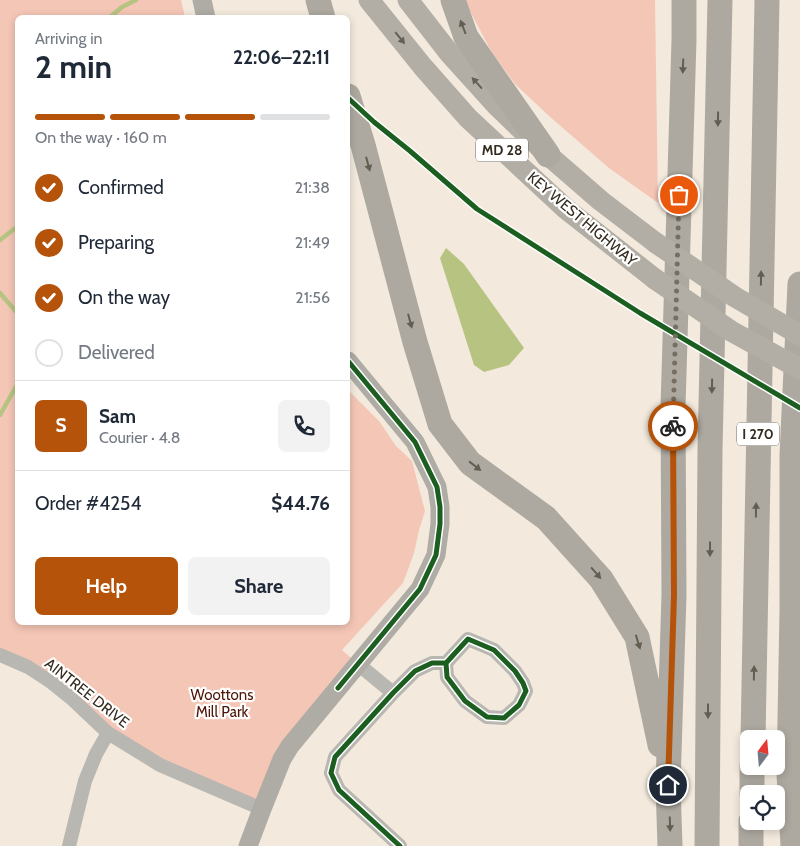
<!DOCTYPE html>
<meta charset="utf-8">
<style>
:root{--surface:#fff;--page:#f2f2f3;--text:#1f2937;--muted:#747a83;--line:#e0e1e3;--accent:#b45309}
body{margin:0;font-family:Cabin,sans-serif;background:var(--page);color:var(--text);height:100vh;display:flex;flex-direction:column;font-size:19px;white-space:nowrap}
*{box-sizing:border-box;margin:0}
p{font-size:16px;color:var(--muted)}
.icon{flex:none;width:28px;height:28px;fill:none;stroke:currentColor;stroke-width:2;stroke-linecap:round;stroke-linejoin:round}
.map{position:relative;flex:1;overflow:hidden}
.drawer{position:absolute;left:15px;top:15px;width:335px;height:610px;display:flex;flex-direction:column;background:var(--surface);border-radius:8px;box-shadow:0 2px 8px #0003}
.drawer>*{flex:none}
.needle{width:32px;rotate:16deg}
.controls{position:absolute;left:740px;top:730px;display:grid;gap:10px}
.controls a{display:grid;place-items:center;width:45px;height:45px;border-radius:8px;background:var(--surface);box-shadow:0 2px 8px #0003;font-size:25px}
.pin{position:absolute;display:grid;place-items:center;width:42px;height:42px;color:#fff;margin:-21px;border:2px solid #fff;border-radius:50%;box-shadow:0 1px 5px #0007}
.courier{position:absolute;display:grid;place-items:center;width:50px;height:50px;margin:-25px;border:4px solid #b45309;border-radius:50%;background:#fff;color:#222;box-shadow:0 1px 6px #0007}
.headline em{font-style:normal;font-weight:800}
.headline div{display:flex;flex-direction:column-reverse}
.headline{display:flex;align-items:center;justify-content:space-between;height:85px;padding:0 20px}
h1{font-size:32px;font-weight:800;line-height:38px}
.bar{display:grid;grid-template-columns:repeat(4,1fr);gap:8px 5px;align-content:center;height:60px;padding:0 20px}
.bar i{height:6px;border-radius:4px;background:var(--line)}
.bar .active{background:var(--accent)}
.bar p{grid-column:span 4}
.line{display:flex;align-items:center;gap:12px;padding:0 20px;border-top:1px solid var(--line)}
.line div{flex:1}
.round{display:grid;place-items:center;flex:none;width:52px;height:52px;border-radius:8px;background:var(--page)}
ol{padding:0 20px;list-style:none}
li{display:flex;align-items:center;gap:15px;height:55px}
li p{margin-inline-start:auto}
li .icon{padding:5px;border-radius:50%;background:var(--accent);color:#fff;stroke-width:4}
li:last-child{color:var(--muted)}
li i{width:28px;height:28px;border:2px solid var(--line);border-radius:50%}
.button{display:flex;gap:10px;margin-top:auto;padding:10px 20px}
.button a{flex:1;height:58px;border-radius:8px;background:var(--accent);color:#fff;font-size:20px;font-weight:800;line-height:58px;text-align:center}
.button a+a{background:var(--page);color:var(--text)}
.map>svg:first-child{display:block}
</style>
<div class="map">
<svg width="800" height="846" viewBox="0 0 800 846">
<rect width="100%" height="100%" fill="#f3eadd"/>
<path fill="#f4c6b6" d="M 0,0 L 181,0 L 185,17 L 18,18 L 18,622 L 348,622 L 348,390 L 379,421 L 396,446 L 412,461 L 425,511 L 419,530 L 414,553 L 403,583 L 342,650 L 358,664 L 290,746 L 262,809 L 160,765 L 71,698 L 0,655 Z
M 466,0 L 655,0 L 658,203 L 609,168 L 549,116 L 515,84 L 492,53 L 469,9 Z"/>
<path fill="#b7c481" d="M 446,248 L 464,264 L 524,348 L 509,365 L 484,372 L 474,365 L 440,258 Z"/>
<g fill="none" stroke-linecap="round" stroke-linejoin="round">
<path stroke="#b7c481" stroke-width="4.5" d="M 109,18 L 122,7 L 136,0
M 0,240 L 18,226
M 0,293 L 18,314
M 0,415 L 18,383"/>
<path stroke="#b9b7b1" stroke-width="14" d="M 0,655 L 28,667 L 51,682 L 71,698 L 108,733 L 160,765 L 262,809
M 358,664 L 393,693
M 69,846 L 85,781 L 96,754 L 108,733
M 400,846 L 339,790 L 331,773 L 335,757 L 393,693 L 415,671 L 432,663 L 446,663 L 468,639 L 494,650 L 515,671 L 523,683 L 526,691 L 519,705 L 504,718 L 487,717 L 465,701 L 447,677 L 446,663"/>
<path stroke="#aeaca5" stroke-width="19" d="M 202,0 L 206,18
M 248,846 L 262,809 L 282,759 L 290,746 L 420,589 L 436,555 L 440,524 L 440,507 L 437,487 L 415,442 L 348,361"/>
<path stroke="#b2aea6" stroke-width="21" d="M 369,0 L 423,67 L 468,118 L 566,209 L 655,279
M 408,0 L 450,54 L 497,106 L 548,155 L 601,201 L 656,243"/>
<path stroke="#ada9a1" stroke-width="25" d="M 318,0 L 323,18
M 453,0 L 466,37 L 548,155
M 348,96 L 363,145 L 415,342 L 440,424 L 470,463 L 546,518 L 601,579 L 637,637 L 660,745
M 753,739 L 767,0
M 752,794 L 752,766
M 670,846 L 668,785 L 674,595 L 673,407 L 684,40 L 684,0
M 707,846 L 710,450 L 720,0
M 751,846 L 751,821
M 793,846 L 789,774 L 792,611 L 792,455 L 800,284"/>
<path stroke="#b2aea6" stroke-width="21" d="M 656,243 L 735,297 L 800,335
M 655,279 L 731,331 L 800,369"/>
<defs>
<path id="cycleway" d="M 348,98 L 374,122 L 410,151 L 477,209 L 640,313 L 800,408
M 338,688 L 420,589 L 436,555 L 440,524 L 440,507 L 437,487 L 415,442 L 348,361
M 400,846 L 339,790 L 331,773 L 335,757 L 393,693 L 415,671 L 432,663 L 446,663 L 468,639 L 494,650 L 515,671 L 523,683 L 526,691 L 519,705 L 504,718 L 487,717 L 465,701 L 447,677 L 446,663"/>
</defs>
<use href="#cycleway" stroke="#fff" stroke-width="8"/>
<use href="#cycleway" stroke="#1b5e20" stroke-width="5"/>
</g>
<defs><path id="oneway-solid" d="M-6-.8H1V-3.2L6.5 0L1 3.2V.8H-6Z" transform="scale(1.25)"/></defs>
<g fill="#645d52">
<use href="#oneway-solid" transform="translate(463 27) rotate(-111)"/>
<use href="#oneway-solid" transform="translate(683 66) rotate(92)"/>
<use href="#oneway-solid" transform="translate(718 119) rotate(91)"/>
<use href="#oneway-solid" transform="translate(368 164) rotate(75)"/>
<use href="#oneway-solid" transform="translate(761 278) rotate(-89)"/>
<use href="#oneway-solid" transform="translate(410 321) rotate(75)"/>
<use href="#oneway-solid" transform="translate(712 386) rotate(91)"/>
<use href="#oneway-solid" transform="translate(475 466) rotate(38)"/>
<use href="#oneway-solid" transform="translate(756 510) rotate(-89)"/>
<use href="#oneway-solid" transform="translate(710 549) rotate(90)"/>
<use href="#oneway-solid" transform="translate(596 573) rotate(49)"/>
<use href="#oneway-solid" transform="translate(638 642) rotate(73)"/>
<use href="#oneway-solid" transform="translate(754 673) rotate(-89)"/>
<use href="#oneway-solid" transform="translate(708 711) rotate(90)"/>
<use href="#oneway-solid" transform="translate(670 824) rotate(88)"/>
</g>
<g fill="#665f54">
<use href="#oneway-solid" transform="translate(400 38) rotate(51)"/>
<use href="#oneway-solid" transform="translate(477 83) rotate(-132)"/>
</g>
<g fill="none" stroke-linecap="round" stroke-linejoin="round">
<path stroke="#766e61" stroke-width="5" stroke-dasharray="0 9" d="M 673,426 L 679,195"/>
<path stroke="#b45309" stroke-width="6" d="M 668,785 L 674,595 L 673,426"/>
</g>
<g text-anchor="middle" stroke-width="4.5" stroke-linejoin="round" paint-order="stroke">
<g fill="#fff" stroke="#706b62" stroke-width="1">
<rect x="476" y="138.5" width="52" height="23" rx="4"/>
<rect x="737" y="422.5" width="42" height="23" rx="4"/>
</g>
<g font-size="14" font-weight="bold" fill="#332b1e">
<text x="502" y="155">MD 28</text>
<text x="758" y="439">I 270</text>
</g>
<g font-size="15" fill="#332b1e" stroke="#fff">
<text transform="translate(582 219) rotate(40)" y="5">KEY WEST HIGHWAY</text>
<text transform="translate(87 693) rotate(38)" y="5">AINTREE DRIVE</text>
</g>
<g font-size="15" fill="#4f1507" stroke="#fff">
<text x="222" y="700">Woottons<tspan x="222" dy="17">Mill Park</tspan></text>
</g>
</g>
</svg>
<div class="controls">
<a><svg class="needle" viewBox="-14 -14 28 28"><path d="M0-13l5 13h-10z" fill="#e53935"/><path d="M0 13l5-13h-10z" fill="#747a83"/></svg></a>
<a><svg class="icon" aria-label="locate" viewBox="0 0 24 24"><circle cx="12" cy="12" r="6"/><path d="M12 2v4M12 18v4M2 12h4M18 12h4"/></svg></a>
</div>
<div class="pin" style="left:679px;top:195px;background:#ea580c"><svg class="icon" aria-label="bag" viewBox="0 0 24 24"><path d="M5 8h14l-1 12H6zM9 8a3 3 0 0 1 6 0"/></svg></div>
<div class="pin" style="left:668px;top:785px;background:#1f2937"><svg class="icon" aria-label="home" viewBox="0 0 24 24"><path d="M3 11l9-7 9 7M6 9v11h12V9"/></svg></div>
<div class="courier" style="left:673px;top:426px"><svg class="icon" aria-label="bike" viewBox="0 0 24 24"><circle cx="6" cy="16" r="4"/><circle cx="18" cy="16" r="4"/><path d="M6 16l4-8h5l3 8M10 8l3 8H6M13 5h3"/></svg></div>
<section class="drawer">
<div class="headline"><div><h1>2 min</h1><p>Arriving in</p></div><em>22:06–22:11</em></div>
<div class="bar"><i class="active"></i><i class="active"></i><i class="active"></i><i></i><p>On the way · 160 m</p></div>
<ol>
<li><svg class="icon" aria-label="check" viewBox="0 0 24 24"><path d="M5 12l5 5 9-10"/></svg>Confirmed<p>21:38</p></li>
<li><svg class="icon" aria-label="check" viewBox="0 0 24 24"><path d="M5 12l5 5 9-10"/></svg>Preparing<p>21:49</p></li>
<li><svg class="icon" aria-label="check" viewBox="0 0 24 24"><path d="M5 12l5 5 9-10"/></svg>On the way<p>21:56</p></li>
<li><i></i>Delivered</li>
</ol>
<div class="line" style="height:90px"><b class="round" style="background:var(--accent);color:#fff">S</b><div><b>Sam</b><p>Courier · 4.8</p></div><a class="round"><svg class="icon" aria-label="phone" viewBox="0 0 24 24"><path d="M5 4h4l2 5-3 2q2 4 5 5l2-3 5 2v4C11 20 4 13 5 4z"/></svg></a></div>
<div class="line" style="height:65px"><div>Order #4254</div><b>$44.76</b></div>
<div class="button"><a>Help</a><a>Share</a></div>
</section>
</div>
